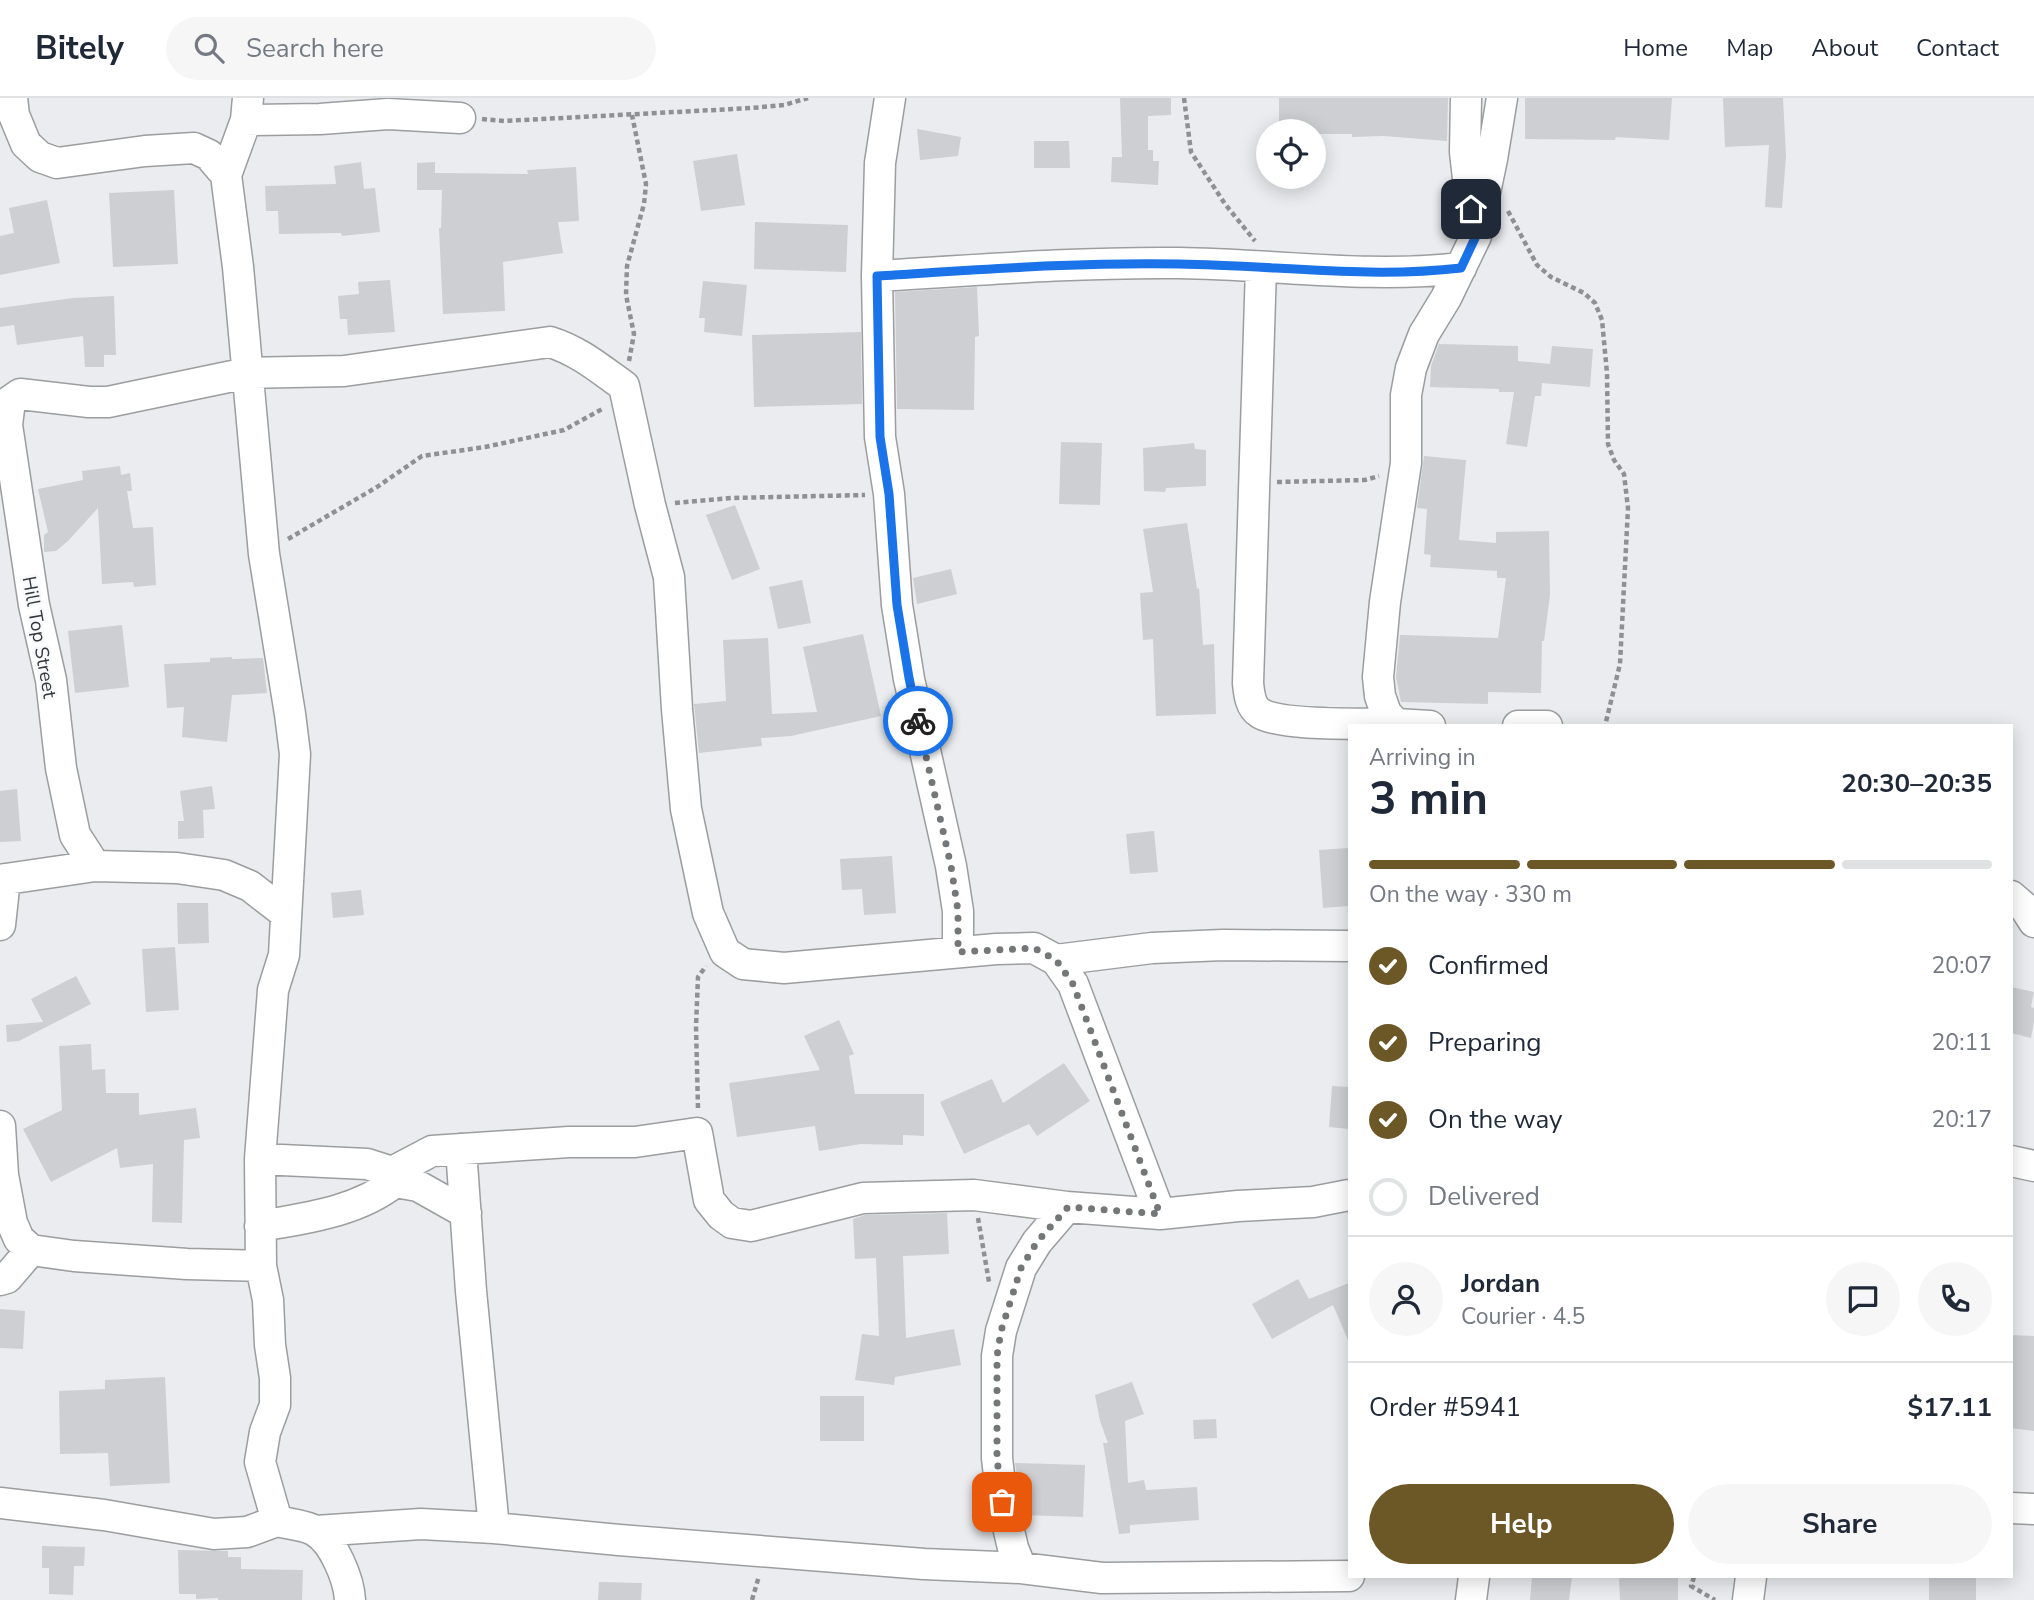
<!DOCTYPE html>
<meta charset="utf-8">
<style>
:root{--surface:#fff;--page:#f6f6f7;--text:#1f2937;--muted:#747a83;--line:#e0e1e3;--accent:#6c5827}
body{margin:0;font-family:"Nunito Sans",sans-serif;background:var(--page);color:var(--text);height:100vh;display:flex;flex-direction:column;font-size:26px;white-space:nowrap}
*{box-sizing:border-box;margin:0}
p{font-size:23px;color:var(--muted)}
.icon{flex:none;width:38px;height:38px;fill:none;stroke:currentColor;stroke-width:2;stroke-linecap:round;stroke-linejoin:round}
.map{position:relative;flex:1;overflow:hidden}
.side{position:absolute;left:1348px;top:626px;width:665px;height:854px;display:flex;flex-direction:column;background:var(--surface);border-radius:0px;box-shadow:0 4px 18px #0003}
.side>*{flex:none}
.fabs{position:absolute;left:1256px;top:21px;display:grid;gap:14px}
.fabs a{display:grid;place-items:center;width:70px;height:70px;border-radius:50%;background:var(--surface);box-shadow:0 4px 18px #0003;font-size:35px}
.pin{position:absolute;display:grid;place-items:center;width:60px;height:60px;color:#fff;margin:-30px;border-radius:14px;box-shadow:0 4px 10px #0006}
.courier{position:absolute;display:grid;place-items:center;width:70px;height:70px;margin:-35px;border:5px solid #1a73e8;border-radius:50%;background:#fff;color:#222;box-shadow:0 2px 9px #0007}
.overview em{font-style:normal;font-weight:700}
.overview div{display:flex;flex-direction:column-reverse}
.overview{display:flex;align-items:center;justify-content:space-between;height:119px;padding:0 21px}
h1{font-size:46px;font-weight:700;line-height:52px}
.bar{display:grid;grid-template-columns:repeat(4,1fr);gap:10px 7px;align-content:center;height:84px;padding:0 21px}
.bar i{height:9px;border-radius:5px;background:var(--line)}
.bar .selected{background:var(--accent)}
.bar p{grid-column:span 4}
.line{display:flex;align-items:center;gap:18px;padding:0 21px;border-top:2px solid var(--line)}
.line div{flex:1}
.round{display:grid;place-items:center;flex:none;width:74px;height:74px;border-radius:37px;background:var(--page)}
ol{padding:0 21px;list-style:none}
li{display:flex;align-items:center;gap:21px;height:77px}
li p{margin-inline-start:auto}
li .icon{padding:7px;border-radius:50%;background:var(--accent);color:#fff;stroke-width:4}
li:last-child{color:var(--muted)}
li i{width:38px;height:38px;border:4px solid var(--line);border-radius:50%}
.cta{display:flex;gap:14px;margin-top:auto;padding:14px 21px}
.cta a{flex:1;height:80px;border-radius:42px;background:var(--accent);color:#fff;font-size:28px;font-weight:700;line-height:80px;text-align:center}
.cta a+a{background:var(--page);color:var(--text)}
header{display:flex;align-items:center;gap:42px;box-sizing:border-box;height:98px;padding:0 35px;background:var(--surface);border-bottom:2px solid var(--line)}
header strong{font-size:33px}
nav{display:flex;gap:38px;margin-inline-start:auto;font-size:24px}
.search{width:490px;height:63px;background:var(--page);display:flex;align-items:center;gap:18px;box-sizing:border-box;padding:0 24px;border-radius:38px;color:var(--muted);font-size:26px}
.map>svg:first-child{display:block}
</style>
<header>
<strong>Bitely</strong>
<div class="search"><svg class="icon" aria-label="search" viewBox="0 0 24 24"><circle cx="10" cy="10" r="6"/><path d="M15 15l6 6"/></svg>Search here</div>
<nav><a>Home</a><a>Map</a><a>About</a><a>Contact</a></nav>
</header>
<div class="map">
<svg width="2034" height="1502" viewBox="0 0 2034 1502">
<rect width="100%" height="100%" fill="#eaecef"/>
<path fill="#cdcfd2" d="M 1120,0 L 1171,0 L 1171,17 L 1148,18 L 1148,52 L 1153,52 L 1153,63 L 1159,63 L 1158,87 L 1111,84 L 1112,59 L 1122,59 Z
M 1279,0 L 1448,0 L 1447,43 L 1383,38 L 1352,39 L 1352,36 L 1314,36 L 1314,33 L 1279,33 Z
M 1525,0 L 1672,0 L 1669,42 L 1616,39 L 1615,42 L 1525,41 Z
M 1723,0 L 1783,0 L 1786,58 L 1782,110 L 1765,109 L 1769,47 L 1725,49 Z
M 917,31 L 961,39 L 958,58 L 920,62 Z
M 1034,43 L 1069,43 L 1070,70 L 1034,70 Z
M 737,56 L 745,107 L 701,113 L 693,63 Z
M 361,64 L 364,91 L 375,90 L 380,134 L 342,138 L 341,135 L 279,136 L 278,113 L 266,113 L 265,88 L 336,86 L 334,68 Z
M 435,64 L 435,75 L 528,76 L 527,72 L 576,69 L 579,123 L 558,124 L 563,155 L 503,164 L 505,213 L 443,216 L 439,130 L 441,130 L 442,92 L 417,92 L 417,65 Z
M 174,92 L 178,166 L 113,169 L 109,95 Z
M 47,102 L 60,165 L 0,177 L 0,138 L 14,135 L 9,110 Z
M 755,124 L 848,127 L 846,174 L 754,171 Z
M 390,182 L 395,234 L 348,237 L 347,221 L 340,221 L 338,198 L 359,196 L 358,184 Z
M 703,183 L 747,187 L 742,238 L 704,234 L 705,220 L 699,220 Z
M 977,189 L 979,238 L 975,239 L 974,312 L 897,311 L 895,194 Z
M 114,198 L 116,257 L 104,257 L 104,269 L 85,269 L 83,238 L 17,247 L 14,227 L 0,229 L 0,210 L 73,200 Z
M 861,234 L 862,306 L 754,309 L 752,237 Z
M 1439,246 L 1518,248 L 1518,263 L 1550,266 L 1552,248 L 1593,251 L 1590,289 L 1542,285 L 1541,298 L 1535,298 L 1527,349 L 1506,346 L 1514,294 L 1499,294 L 1499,291 L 1430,289 L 1431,268 Z
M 1061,344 L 1102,345 L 1100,407 L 1059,406 Z
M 1194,345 L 1195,351 L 1206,352 L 1206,388 L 1166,390 L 1165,394 L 1144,393 L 1143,350 Z
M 1424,358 L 1466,362 L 1459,442 L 1496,445 L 1496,434 L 1549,433 L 1550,497 L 1544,543 L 1542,543 L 1541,595 L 1488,594 L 1488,606 L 1401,604 L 1396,579 L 1400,537 L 1498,540 L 1506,480 L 1497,480 L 1497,473 L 1430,469 L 1431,457 L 1424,456 L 1427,411 L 1417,410 Z
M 120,368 L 121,377 L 130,375 L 132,393 L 127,393 L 133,430 L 153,429 L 156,487 L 134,489 L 133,484 L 102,486 L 98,410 L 68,443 L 56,453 L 44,454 L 44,437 L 48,434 L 38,391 L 83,382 L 82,373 Z
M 735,407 L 760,471 L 732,482 L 706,417 Z
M 1187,425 L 1197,491 L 1199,490 L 1203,547 L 1214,546 L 1216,616 L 1156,618 L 1153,541 L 1143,542 L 1140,495 L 1153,494 L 1143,431 Z
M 951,471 L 957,496 L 917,506 L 913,480 Z
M 802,482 L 811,525 L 778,531 L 769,489 Z
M 122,527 L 129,589 L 75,595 L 68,533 Z
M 863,536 L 881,618 L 791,638 L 761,640 L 762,648 L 699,655 L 694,606 L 726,603 L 723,542 L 768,540 L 772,616 L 817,614 L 803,549 Z
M 232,559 L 232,561 L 263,560 L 267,595 L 232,597 L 227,644 L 182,639 L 184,609 L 167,610 L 164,566 L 210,564 L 210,560 Z
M 212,688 L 215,711 L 203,712 L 204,740 L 178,741 L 178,723 L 184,723 L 180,693 Z
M 17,691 L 21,743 L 0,744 L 0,693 Z
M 1154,733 L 1158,774 L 1130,776 L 1126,736 Z
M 1349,750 L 1349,808 L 1323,810 L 1319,752 Z
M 892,758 L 896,815 L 864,817 L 862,791 L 842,792 L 840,761 Z
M 361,792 L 364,817 L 333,820 L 331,795 Z
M 177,805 L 208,805 L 209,845 L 178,846 Z
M 175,849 L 179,912 L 146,914 L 142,851 Z
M 76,878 L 91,906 L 19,943 L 7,944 L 6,927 L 43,924 L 31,901 Z
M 2011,889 L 2034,894 L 2031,909 L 2034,910 L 2034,924 L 2031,940 L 2011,935 Z
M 839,922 L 854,956 L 849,958 L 855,996 L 924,996 L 924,1038 L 903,1037 L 903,1047 L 861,1046 L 819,1053 L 815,1028 L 737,1039 L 729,985 L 820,972 L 804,938 Z
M 91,946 L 92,972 L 105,971 L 106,995 L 139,995 L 139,1017 L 196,1010 L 200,1040 L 184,1042 L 182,1125 L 152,1124 L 153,1066 L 120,1070 L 117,1050 L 51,1084 L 23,1031 L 62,1012 L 59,948 Z
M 1064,965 L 1090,1003 L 1037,1038 L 1029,1026 L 964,1056 L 940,1004 L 992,981 L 1003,1005 Z
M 1332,988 L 1349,989 L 1349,1031 L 1329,1029 Z
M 947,1115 L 949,1156 L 903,1158 L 906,1240 L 954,1231 L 961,1267 L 895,1279 L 894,1287 L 855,1282 L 862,1236 L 879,1238 L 876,1160 L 855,1161 L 853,1121 L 865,1117 Z
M 1298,1181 L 1309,1201 L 1349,1185 L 1349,1244 L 1333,1207 L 1272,1241 L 1252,1206 Z
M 0,1211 L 25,1213 L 23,1251 L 0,1250 Z
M 2011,1237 L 2034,1238 L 2034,1333 L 2011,1330 Z
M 165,1279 L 170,1385 L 110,1388 L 108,1355 L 60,1356 L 59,1293 L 105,1291 L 105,1282 Z
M 1132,1284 L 1144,1316 L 1125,1323 L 1128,1385 L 1144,1382 L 1146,1392 L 1197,1389 L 1199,1422 L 1130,1427 L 1130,1435 L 1119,1436 L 1103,1345 L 1108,1345 L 1100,1323 L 1095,1297 Z
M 820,1298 L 864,1298 L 864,1343 L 820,1343 Z
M 1216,1321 L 1217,1340 L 1194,1341 L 1193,1322 Z
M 1015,1365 L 1085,1367 L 1083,1419 L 1023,1417 Z
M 42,1448 L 85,1449 L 84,1468 L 74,1468 L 73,1497 L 49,1496 L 49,1470 L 42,1470 Z
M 178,1452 L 228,1453 L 228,1459 L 241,1459 L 241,1471 L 303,1472 L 302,1502 L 218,1502 L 218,1500 L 196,1501 L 196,1496 L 179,1496 Z
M 1532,1479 L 1572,1479 L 1569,1502 L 1530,1502 Z
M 1619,1479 L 1678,1479 L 1678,1502 L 1620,1502 Z
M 1929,1479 L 1976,1479 L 1976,1502 L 1929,1502 Z
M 599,1484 L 642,1485 L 641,1502 L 598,1502 Z"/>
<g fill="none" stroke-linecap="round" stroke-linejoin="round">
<defs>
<path id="minor" d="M 12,0 L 14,17 L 26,46 L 40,59 L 57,65 L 145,53 L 194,50 L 209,57 L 226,77
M 248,0 L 246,22 L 226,77 L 238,169 L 264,456 L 290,616 L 295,656 L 284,857 L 273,892 L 260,1061 L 261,1168 L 268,1202 L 270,1247 L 275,1280 L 275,1307 L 265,1334 L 260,1364 L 277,1423 C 288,1426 305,1427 315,1433 C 334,1444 349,1482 350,1502
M 890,0 L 880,65 L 877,178 L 880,339 L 889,396 L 897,507 L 909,581 L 951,768 L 958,813 L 958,854
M 1466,0 L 1465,54 L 1473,124
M 246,22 L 320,21 L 388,16 L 460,20
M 1261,169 L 1248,585 C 1249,595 1250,609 1260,615 C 1282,629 1367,625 1396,626
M 877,178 C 977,172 1078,164 1179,165 C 1273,166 1367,181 1461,170
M 1430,628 L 1396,626 L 1386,615 L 1380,598 L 1378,579 L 1385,504 L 1406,365 L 1406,297 L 1411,270 L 1424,236 L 1446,200 L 1476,138 L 1492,61 L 1502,0
M 1518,628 L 1547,628
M 95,768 L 75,737 L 61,670 L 51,582 L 34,507 L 7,327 L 10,303 L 20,296 L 89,304 L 108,304 L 247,275 L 344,273 L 550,244 C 579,253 600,271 624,288 L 650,407 L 669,479 L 677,611 L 686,711 L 708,815 L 725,854 L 743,866 L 784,870 L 996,851 L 1034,850 L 1056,862 L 1073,886 L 1160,1116
M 0,782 L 95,768 L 177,770 L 224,777 L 250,788 L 286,816
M 2011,798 L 2025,810 L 2034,824
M 0,827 L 5,781
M 1056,862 L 1152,850 L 1223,847 L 1349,848
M 0,1028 L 3,1077 L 12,1125 L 19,1141 L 31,1152 L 74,1158 L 187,1166 L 261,1168
M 461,1051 L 471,1193 L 494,1430
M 260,1061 L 367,1066 L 392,1074 L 432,1053 L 569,1044 L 635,1044 L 697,1035 L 709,1102 L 721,1117 L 732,1125 L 751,1128 L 863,1100 L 974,1097 L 1067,1109 L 1160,1116 L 1238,1108 L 1313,1104 L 1349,1097
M 2011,1063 L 2034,1068
M 395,1084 L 418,1088 L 466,1115
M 260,1128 C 306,1120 357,1114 395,1084 L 392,1074
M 0,1182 L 7,1180 L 31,1152
M 0,1405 L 104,1417 L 214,1436 L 247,1434 L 277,1423
M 2011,1410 L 2034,1411
M 316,1433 L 421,1426 L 494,1430 L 619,1442 L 924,1466 L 1021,1470 L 1102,1480 L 1349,1478
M 1021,1470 L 1013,1450 L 1002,1403 L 997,1360 L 997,1258 L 1001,1233 L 1021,1170 L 1037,1144 L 1067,1109
M 1471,1502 L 1474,1479
M 1748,1502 L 1751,1479"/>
</defs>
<use href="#minor" stroke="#9b9d9f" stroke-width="33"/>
<path stroke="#8f9092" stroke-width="4.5" stroke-dasharray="5 3.5" stroke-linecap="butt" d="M 1184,0 L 1191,54 L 1225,106 L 1255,143
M 482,21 L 504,23 L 752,10 L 784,7 L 808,0
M 1508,113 L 1537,167 L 1551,179 L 1584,195 L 1595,205 L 1602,222 L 1607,275 L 1608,346 L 1614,362 L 1624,376 L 1628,410 L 1620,566 L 1605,628
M 629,263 L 634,236 L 626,197 L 627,168 L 644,106 L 646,86 L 632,17
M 1277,384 L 1365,382 L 1379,378
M 675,405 L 731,400 L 865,397
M 288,441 L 377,389 L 422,358 L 485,349 L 564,332 L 604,310
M 698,1010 L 696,929 L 698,879 L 706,868
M 978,1120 L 989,1184
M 1694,1479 L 1691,1488 L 1715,1502
M 752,1502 L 759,1478"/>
<use href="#minor" stroke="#fff" stroke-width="30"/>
</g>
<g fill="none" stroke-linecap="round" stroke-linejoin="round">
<path stroke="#747677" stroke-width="7" stroke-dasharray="0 12.6" d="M 918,623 L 951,768 L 958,813 L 958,854 L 1034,850 L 1056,862 L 1073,886 L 1160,1116 L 1068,1109 L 1037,1144 L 1021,1170 L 1001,1233 L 997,1258 L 997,1360 L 1002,1404"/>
<path stroke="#1a73e8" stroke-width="9" d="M 918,623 L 909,580 L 897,507 L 889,396 L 880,339 L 877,178 C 977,172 1078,164 1179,166 C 1273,167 1367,181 1461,170 L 1476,138 L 1471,111"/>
</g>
<g text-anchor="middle" stroke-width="5" stroke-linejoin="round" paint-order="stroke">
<g font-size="19" fill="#353637" stroke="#f7f9fc">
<text transform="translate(40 539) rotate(80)" y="7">Hill Top Street</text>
</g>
</g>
</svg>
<div class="fabs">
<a><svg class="icon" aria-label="locate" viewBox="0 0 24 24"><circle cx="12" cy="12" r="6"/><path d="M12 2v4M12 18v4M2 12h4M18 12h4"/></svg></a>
</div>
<div class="pin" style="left:1002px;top:1404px;background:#ea580c"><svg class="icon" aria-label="bag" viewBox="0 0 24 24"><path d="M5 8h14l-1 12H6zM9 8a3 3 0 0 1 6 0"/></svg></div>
<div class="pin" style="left:1471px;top:111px;background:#1f2937"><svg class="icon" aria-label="home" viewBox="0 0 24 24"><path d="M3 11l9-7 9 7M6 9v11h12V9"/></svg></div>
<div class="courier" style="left:918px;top:623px"><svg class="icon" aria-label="bike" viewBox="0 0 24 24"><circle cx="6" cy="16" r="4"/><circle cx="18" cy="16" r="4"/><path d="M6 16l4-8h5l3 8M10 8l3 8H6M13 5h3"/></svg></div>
<section class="side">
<div class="overview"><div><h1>3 min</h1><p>Arriving in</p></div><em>20:30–20:35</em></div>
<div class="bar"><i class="selected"></i><i class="selected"></i><i class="selected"></i><i></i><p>On the way · 330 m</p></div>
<ol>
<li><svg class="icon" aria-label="check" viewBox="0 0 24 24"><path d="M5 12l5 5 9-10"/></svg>Confirmed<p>20:07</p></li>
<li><svg class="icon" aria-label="check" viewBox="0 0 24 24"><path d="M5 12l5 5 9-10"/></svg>Preparing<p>20:11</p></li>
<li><svg class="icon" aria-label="check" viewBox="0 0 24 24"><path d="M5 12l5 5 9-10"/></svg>On the way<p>20:17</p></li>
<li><i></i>Delivered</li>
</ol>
<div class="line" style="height:126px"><a class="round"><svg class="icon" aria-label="person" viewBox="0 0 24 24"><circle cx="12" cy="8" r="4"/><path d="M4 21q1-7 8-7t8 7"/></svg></a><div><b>Jordan</b><p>Courier · 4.5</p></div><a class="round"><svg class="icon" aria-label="chat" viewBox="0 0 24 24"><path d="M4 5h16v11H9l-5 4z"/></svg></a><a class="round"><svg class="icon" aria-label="phone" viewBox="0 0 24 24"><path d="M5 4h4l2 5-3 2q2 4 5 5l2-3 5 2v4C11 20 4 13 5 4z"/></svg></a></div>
<div class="line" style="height:91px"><div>Order #5941</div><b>$17.11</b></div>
<div class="cta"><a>Help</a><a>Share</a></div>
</section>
</div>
